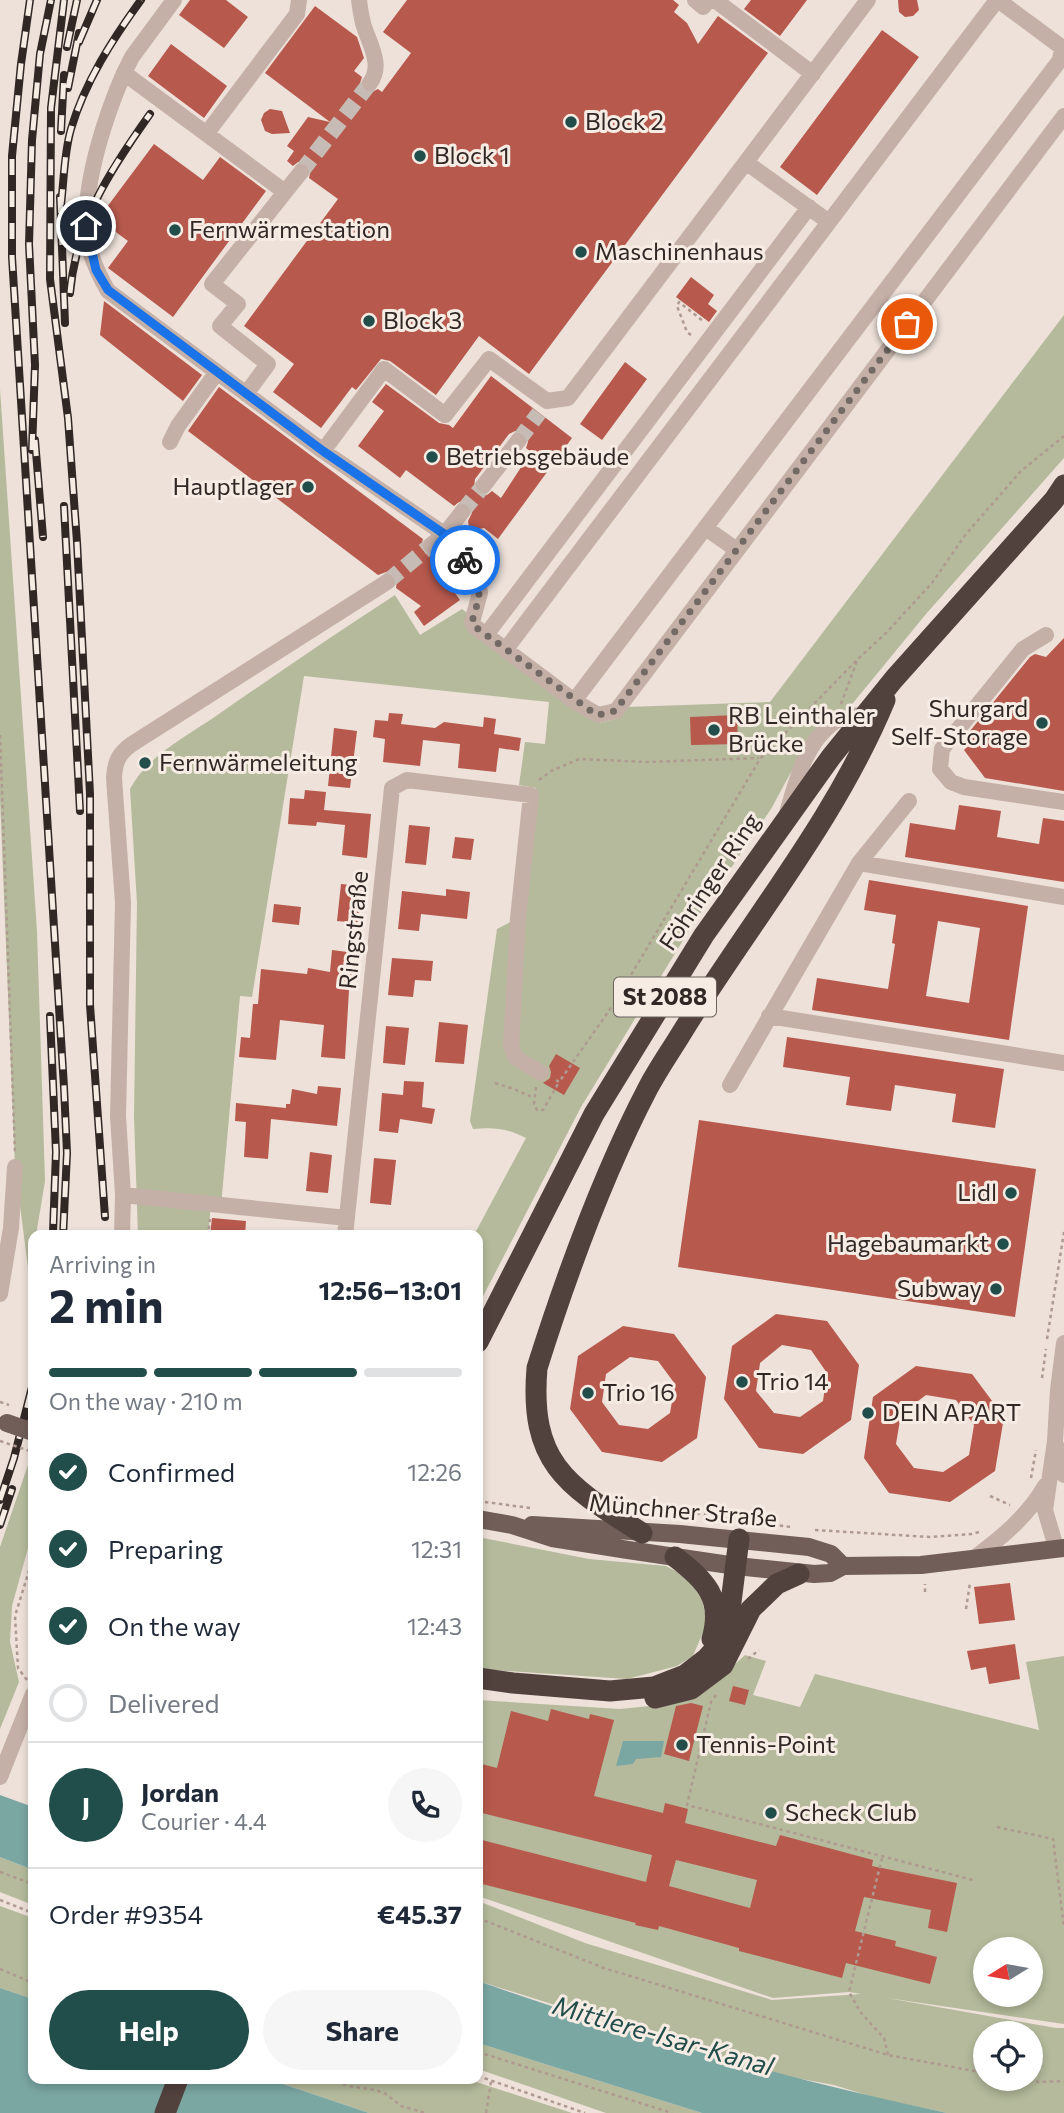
<!DOCTYPE html>
<meta charset="utf-8">
<style>
:root{--surface:#fff;--page:#f6f6f7;--text:#1f2937;--muted:#747a83;--line:#e0e1e3;--accent:#214d4a}
body{margin:0;font-family:Commissioner,sans-serif;background:var(--page);color:var(--text);height:100vh;display:flex;flex-direction:column;font-size:26px;white-space:nowrap}
*{box-sizing:border-box;margin:0}
p{font-size:23px;color:var(--muted)}
.icon{flex:none;width:38px;height:38px;fill:none;stroke:currentColor;stroke-width:2;stroke-linecap:round;stroke-linejoin:round}
.map{position:relative;flex:1;overflow:hidden}
.side{position:absolute;left:28px;top:1230px;width:455px;height:854px;display:flex;flex-direction:column;background:var(--surface);border-radius:14px;box-shadow:0 4px 10px #0003}
.side>*{flex:none}
.needle{width:46px;rotate:259deg}
.tools{position:absolute;left:973px;top:1937px;display:grid;gap:14px}
.tools a{display:grid;place-items:center;width:70px;height:70px;border-radius:50%;background:var(--surface);box-shadow:0 4px 10px #0003;font-size:35px}
.pin{position:absolute;display:grid;place-items:center;width:60px;height:60px;color:#fff;margin:-30px;border:4px solid #fff;border-radius:50%;box-shadow:0 2px 7px #0007}
.courier{position:absolute;display:grid;place-items:center;width:70px;height:70px;margin:-35px;border:5px solid #1a73e8;border-radius:50%;background:#fff;color:#222;box-shadow:0 2px 9px #0007}
.summary em{font-style:normal;font-weight:700}
.summary div{display:flex;flex-direction:column-reverse}
.summary{display:flex;align-items:center;justify-content:space-between;height:119px;padding:0 21px}
h1{font-size:46px;font-weight:700;line-height:52px}
.bar{display:grid;grid-template-columns:repeat(4,1fr);gap:10px 7px;align-content:center;height:84px;padding:0 21px}
.bar i{height:9px;border-radius:5px;background:var(--line)}
.bar .selected{background:var(--accent)}
.bar p{grid-column:span 4}
.line{display:flex;align-items:center;gap:18px;padding:0 21px;border-top:2px solid var(--line)}
.line div{flex:1}
.round{display:grid;place-items:center;flex:none;width:74px;height:74px;border-radius:37px;background:var(--page)}
ol{padding:0 21px;list-style:none}
li{display:flex;align-items:center;gap:21px;height:77px}
li p{margin-inline-start:auto}
li .icon{padding:7px;border-radius:50%;background:var(--accent);color:#fff;stroke-width:4}
li:last-child{color:var(--muted)}
li i{width:38px;height:38px;border:4px solid var(--line);border-radius:50%}
.cta{display:flex;gap:14px;margin-top:auto;padding:14px 21px}
.cta a{flex:1;height:80px;border-radius:42px;background:var(--accent);color:#fff;font-size:28px;font-weight:700;line-height:80px;text-align:center}
.cta a+a{background:var(--page);color:var(--text)}
.map>svg:first-child{display:block}
</style>
<div class="map">
<svg width="1064" height="2113" viewBox="0 0 1064 2113">
<rect width="100%" height="100%" fill="#ede1d9"/>
<path fill="#b4ba9b" fill-rule="evenodd" d="M 1064,315 L 1064,458 L 926,614 L 844,714 L 796,763 L 771,809 L 693,924 L 581,1107 L 478,1306 L 478,1236 L 474,1235 L 526,1138 C 507,1128 494,1127 473,1129 L 470,1121 L 497,929 L 518,918 L 533,830 L 536,788 L 519,785 L 525,742 L 545,744 L 549,702 L 304,676 L 252,997 L 240,996 L 221,1206 L 211,1205 L 208,1235 L 138,1235 L 134,1116 L 137,903 L 130,789 C 147,756 187,736 216,716 C 275,675 335,634 395,595 L 420,635 L 462,609 L 470,615 L 466,627 L 599,723 L 616,719 L 626,707 L 770,702 Z
M 0,389 L 37,931 L 45,1181 L 36,1235 L 33,1236 L 29,1275 L 15,1167 L 0,798 Z
M 31,1456 L 33,1456 L 33,1530 L 12,1606 L 10,1642 L 19,1682 L 0,1729 L 0,1547 Z
M 478,1537 L 589,1559 L 666,1566 L 689,1578 L 700,1589 L 707,1623 L 693,1656 L 677,1666 L 627,1679 L 478,1669 Z
M 745,1655 L 766,1661 L 753,1695 L 800,1707 L 815,1674 L 1039,1730 L 1026,1662 L 1064,1656 L 1064,2024 L 887,1998 L 1056,2028 L 1064,2028 L 1064,2113 L 947,2113 L 876,2098 L 834,2085 L 779,2075 L 478,1981 L 478,1901 L 585,1943 L 772,2000 L 861,1994 L 849,1992 L 773,1998 L 478,1896 L 478,1700 L 620,1709 L 670,1704 L 713,1685 ZM 985,1950 L 1031,1950 L 1031,1995 L 985,1995 ZM 985,2034 L 1031,2034 L 1031,2079 L 985,2079 Z
M 0,1857 L 33,1870 L 33,1905 L 0,1892 Z
M 0,1906 L 33,1918 L 33,1999 L 0,1988 Z
M 478,2043 L 702,2113 L 606,2113 L 478,2069 Z
M 268,2079 L 467,2079 L 572,2113 L 369,2113 Z"/>
<path fill="#7ba7a3" d="M 623,1741 L 664,1741 L 661,1757 L 636,1759 L 633,1764 L 616,1766 Z
M 0,1795 L 33,1807 L 33,1870 L 0,1857 Z
M 478,1981 C 631,2035 788,2079 947,2113 L 702,2113 L 478,2043 Z
M 0,1988 L 33,1999 L 33,2079 L 268,2079 L 369,2113 L 0,2113 Z"/>
<path fill="#b7594d" fill-rule="evenodd" d="M 190,0 L 226,0 L 248,17 L 224,48 L 179,15 Z
M 407,0 L 673,0 L 679,5 L 674,12 L 687,23 L 698,44 L 718,16 L 768,53 L 529,374 L 479,336 L 436,395 L 390,361 L 381,359 L 356,390 L 352,387 L 321,428 L 273,392 L 294,364 L 244,326 L 338,199 L 309,178 L 311,169 L 307,163 L 298,162 L 293,166 L 287,161 L 294,151 L 287,146 L 308,117 L 330,122 L 265,73 L 315,6 L 357,37 L 364,58 L 354,71 L 362,77 L 360,83 L 361,89 L 370,93 L 378,89 L 382,92 L 411,53 L 383,32 Z
M 751,0 L 807,0 L 780,36 L 744,9 Z
M 898,0 L 917,0 L 919,10 L 913,16 L 905,17 L 899,12 Z
M 882,30 L 919,57 L 817,195 L 780,167 Z
M 171,44 L 227,86 L 204,118 L 148,76 Z
M 270,109 L 282,111 L 290,133 L 272,134 L 265,131 L 261,120 L 264,113 Z
M 154,144 L 203,180 L 220,157 L 266,191 L 173,317 L 108,268 L 128,241 L 98,219 Z
M 691,277 L 714,295 L 708,304 L 717,311 L 709,322 L 676,297 Z
M 104,301 L 202,375 L 183,401 L 100,335 Z
M 625,362 L 647,379 L 602,440 L 580,424 Z
M 491,376 L 572,438 L 498,539 L 484,528 L 474,530 L 469,527 L 468,521 L 472,513 L 468,503 L 459,502 L 454,506 L 406,470 L 400,478 L 358,446 L 384,411 L 372,402 L 386,384 L 439,423 L 449,425 L 453,428 ZM 515,431 L 525,433 L 528,442 L 526,448 L 531,452 L 501,498 L 492,491 L 487,495 L 478,494 L 474,488 L 475,479 L 509,434 Z
M 219,387 L 423,539 L 421,547 L 426,554 L 433,555 L 440,552 L 454,562 L 459,570 L 445,579 L 460,600 L 424,626 L 414,612 L 421,606 L 396,588 L 397,581 L 392,573 L 386,572 L 378,575 L 188,431 Z
M 1064,638 L 1064,791 L 985,778 L 964,750 L 967,747 L 970,731 L 1030,657 L 1035,654 L 1046,657 Z
M 389,713 L 403,714 L 401,724 L 435,728 L 444,722 L 483,727 L 484,717 L 496,719 L 494,734 L 521,738 L 519,751 L 499,748 L 496,772 L 458,768 L 460,744 L 423,740 L 420,766 L 383,762 L 385,739 L 373,737 L 375,720 L 388,721 Z
M 737,715 L 738,744 L 691,745 L 690,717 Z
M 334,728 L 357,731 L 350,788 L 328,786 Z
M 305,790 L 326,792 L 324,810 L 371,814 L 367,858 L 342,855 L 345,825 L 317,822 L 316,826 L 288,824 L 290,798 L 304,799 Z
M 959,805 L 1001,811 L 997,837 L 1039,844 L 1043,818 L 1064,821 L 1064,882 L 905,857 L 910,823 L 955,830 Z
M 409,825 L 430,827 L 426,865 L 405,863 Z
M 455,837 L 474,839 L 471,860 L 452,858 Z
M 869,880 L 1028,906 L 1009,1040 L 812,1010 L 817,978 L 888,989 L 895,944 L 892,943 L 896,915 L 864,910 ZM 938,921 L 980,928 L 969,1003 L 926,996 Z
M 341,884 L 362,886 L 358,923 L 337,921 Z
M 446,889 L 470,892 L 467,919 L 421,914 L 419,931 L 398,929 L 402,891 L 446,896 Z
M 274,904 L 301,907 L 299,925 L 272,922 Z
M 332,950 L 355,953 L 349,990 L 345,1059 L 321,1057 L 324,1025 L 280,1020 L 276,1060 L 239,1057 L 241,1037 L 250,1038 L 253,1004 L 258,1004 L 261,969 L 307,974 L 308,968 L 330,972 Z
M 392,958 L 433,961 L 431,981 L 415,980 L 413,997 L 388,995 Z
M 439,1022 L 468,1025 L 464,1064 L 435,1062 Z
M 386,1026 L 409,1028 L 405,1065 L 383,1063 Z
M 787,1037 L 1004,1069 L 995,1128 L 952,1122 L 956,1094 L 895,1085 L 891,1111 L 846,1105 L 850,1077 L 783,1067 Z
M 556,1054 L 580,1068 L 564,1095 L 543,1083 L 550,1078 L 551,1072 L 549,1066 Z
M 404,1081 L 424,1082 L 422,1107 L 435,1109 L 432,1124 L 400,1119 L 398,1133 L 379,1131 L 382,1093 L 403,1095 Z
M 318,1086 L 341,1088 L 337,1126 L 271,1119 L 268,1159 L 244,1157 L 246,1122 L 235,1121 L 236,1103 L 286,1108 L 286,1104 L 290,1104 L 292,1089 L 317,1094 Z
M 699,1120 L 1036,1169 L 1015,1317 L 678,1267 Z
M 310,1152 L 332,1155 L 328,1193 L 306,1191 Z
M 374,1158 L 396,1160 L 391,1205 L 370,1203 Z
M 212,1218 L 246,1221 L 245,1236 L 210,1236 Z
M 776,1314 L 827,1321 L 859,1365 L 851,1420 L 803,1454 L 759,1448 L 724,1399 L 732,1346 ZM 782,1345 L 811,1350 L 827,1373 L 823,1401 L 800,1417 L 774,1413 L 756,1391 L 760,1363 Z
M 623,1326 L 674,1334 L 706,1377 L 697,1438 L 662,1462 L 602,1452 L 570,1409 L 578,1356 ZM 630,1357 L 658,1361 L 675,1384 L 670,1413 L 648,1429 L 619,1425 L 602,1402 L 606,1374 Z
M 916,1366 L 972,1374 L 1004,1417 L 995,1471 L 950,1502 L 889,1493 L 864,1458 L 873,1397 ZM 926,1395 L 956,1400 L 974,1425 L 969,1455 L 943,1472 L 914,1468 L 896,1444 L 901,1414 Z
M 1010,1583 L 1015,1620 L 979,1624 L 974,1587 Z
M 1015,1644 L 1020,1679 L 989,1684 L 986,1667 L 971,1670 L 967,1651 Z
M 733,1686 L 749,1690 L 745,1705 L 729,1701 Z
M 691,1703 L 703,1706 L 689,1761 L 664,1754 L 676,1706 Z
M 551,1709 L 589,1719 L 590,1714 L 614,1720 L 594,1796 L 663,1813 L 665,1803 L 688,1809 L 685,1823 L 776,1846 L 780,1835 L 873,1860 L 872,1866 L 957,1883 L 947,1932 L 928,1928 L 931,1910 L 864,1897 L 855,1931 L 896,1941 L 895,1946 L 937,1957 L 930,1984 L 846,1963 L 842,1978 L 739,1951 L 739,1948 L 659,1926 L 658,1930 L 635,1925 L 636,1923 L 478,1883 L 478,1839 L 646,1882 L 652,1855 L 478,1812 L 478,1763 L 497,1768 L 511,1711 L 548,1721 ZM 676,1860 L 757,1880 L 750,1908 L 669,1886 Z"/>
<g fill="none" stroke-linecap="round" stroke-linejoin="round">
<path stroke="#c7bcb5" stroke-width="16" stroke-dasharray="16 8" stroke-linecap="butt" d="M 301,172 L 370,83
M 518,441 L 539,413
M 462,512 L 484,485
M 387,582 L 431,545"/>
<path stroke="#af9a91" stroke-width="2.5" stroke-dasharray="3.5 3.5" stroke-linecap="butt" d="M 691,335 L 687,332 L 677,306 L 679,302 L 703,321
M 841,704 L 857,661
M 0,735 L 15,1153
M 539,780 L 551,771 L 579,759 L 647,762 L 759,758
M 556,1080 L 559,1082 L 613,1005 L 760,759 L 859,658 L 886,633 L 932,583 L 966,534 L 1021,471 L 1064,436
M 495,1083 L 514,1089 L 534,1098
M 536,1087 L 534,1104 L 537,1110 L 543,1110 L 559,1082
M 208,1236 L 210,1219
M 1047,1339 L 1064,1232
M 1042,1378 L 1046,1349
M 0,1402 L 9,1405
M 1031,1478 L 1036,1450
M 990,1496 L 1010,1505
M 478,1501 L 530,1508
M 628,1501 L 735,1520
M 745,1521 L 791,1527
M 815,1530 L 930,1537 L 972,1534 L 982,1531
M 925,1592 L 925,1584
M 966,1609 L 970,1583
M 748,1659 L 759,1650
M 27,1680 L 18,1668 L 15,1616 L 33,1558
M 716,1695 L 711,1702 L 687,1805 L 973,1880
M 997,1827 L 1053,1839 L 1064,1927
M 882,1858 L 849,1992 L 861,2013 L 884,2038 L 888,2055
M 0,1872 L 33,1884
M 0,1900 L 33,1913
M 478,1918 L 604,1968 L 888,2055 L 985,2073
M 0,1969 L 33,1983
M 478,2052 L 672,2113
M 478,2076 L 585,2113
M 330,2079 L 348,2086 L 376,2090 L 386,2094 L 401,2106 L 425,2113
M 1022,2079 L 1039,2082 L 1064,2081
M 486,2113 L 491,2082"/>
<path stroke="#c4b0a7" stroke-width="16" d="M 174,0 L 132,57 L 124,73 L 285,192 L 212,284 L 238,304 L 220,326 L 268,364 L 246,394
M 359,0 C 360,8 361,15 363,23 C 368,42 384,64 370,83
M 695,0 L 703,7 L 709,0
M 715,0 L 813,74
M 998,0 L 1064,49
M 124,73 C 105,117 86,176 86,225 C 86,248 97,272 108,291 L 323,451 L 450,538 L 478,580 L 480,593 L 472,622 L 474,626 L 574,701 L 598,715 L 616,711 L 1064,116
M 207,133 L 297,14 L 299,0
M 747,163 L 829,222
M 285,192 L 301,172
M 878,301 L 907,324
M 170,442 L 178,426 L 217,372
M 323,451 L 384,369 L 445,415 L 489,359 L 547,401 L 568,398 L 868,0
M 484,485 L 518,441
M 707,529 L 737,550
M 431,545 L 445,534 L 462,512
M 486,635 L 809,207
M 1046,635 L 1023,649 L 942,749 L 940,769 L 951,782 L 964,787 L 1064,802
M 506,649 L 997,0
M 574,701 L 1060,60 L 1062,47
M 787,813 C 796,782 805,743 834,722 C 841,717 856,716 865,714
M 859,863 L 1064,897
M 769,1016 L 1064,1063
M 730,1085 L 859,863 L 909,801
M 123,1195 L 118,1116 L 123,903 L 114,778 C 115,762 118,754 132,744 L 387,582
M 122,1236 L 123,1195 L 347,1218
M 345,1236 L 392,788 L 407,780 L 531,795 L 518,918 L 511,1046 L 516,1058 L 541,1073
M 0,1294 L 11,1228 L 15,1167
M 1057,1447 L 1064,1475
M 1056,1547 L 1045,1510 L 1055,1441 L 1058,1390 L 1064,1343
M 973,1559 C 1001,1538 1027,1517 1045,1486
M 0,1777 L 33,1694"/>
<path stroke="#715e59" stroke-width="18" d="M 478,1519 L 512,1525 L 552,1538 L 628,1550 L 736,1566 L 814,1574 L 830,1573 L 843,1566 L 921,1565 L 1064,1548
M 532,1525 L 680,1534 L 809,1547 L 831,1554 L 843,1566"/>
<path stroke="#51423e" stroke-width="21" d="M 478,1342 L 594,1114 L 704,935 L 831,757 L 894,679 L 1054,500 L 1064,485
M 642,1533 C 568,1486 529,1465 537,1368 C 567,1273 602,1176 648,1088 C 658,1069 670,1052 681,1034 C 749,923 835,821 885,700
M 675,1557 C 705,1580 724,1598 712,1639
M 478,1678 L 513,1683 L 610,1691 L 654,1687 L 685,1675 L 707,1658 L 722,1641 L 729,1618 L 739,1539
M 655,1698 L 691,1689 L 723,1665 L 751,1609 L 777,1584 L 799,1574
M 165,2113 L 178,2079"/>
<defs>
<path id="rail" d="M 30,0 L 21,64 L 12,156 L 12,257 L 64,1087 L 67,1153 L 63,1236
M 64,0 L 51,108 L 50,279 L 68,418 L 77,542 L 90,794 L 90,1005 L 105,1217
M 79,42 L 97,0
M 67,47 L 77,0
M 68,88 L 79,33
M 61,131 L 64,75
M 60,197 L 65,323
M 61,205 C 64,180 64,153 71,129 C 85,82 112,40 141,0
M 70,293 C 77,220 109,172 150,114
M 35,440 L 43,537
M 32,450 L 35,365 L 29,244 L 32,140 L 40,54 L 51,0
M 64,506 L 80,811
M 50,1016 L 56,1152 L 53,1233
M 0,1500 L 14,1458 L 33,1383
M 0,1525 L 12,1489"/>
</defs>
<use href="#rail" stroke="#312826" stroke-width="8"/>
<use href="#rail" stroke="#f6ece4" stroke-width="5" stroke-dasharray="16" stroke-linecap="butt"/>
<path stroke="#af9a91" stroke-width="2.5" stroke-dasharray="3.5 3.5" stroke-linecap="butt" d="M 0,1441 L 33,1452"/>
<path stroke="#715e59" stroke-width="18" d="M 7,1423 L 33,1432"/>
</g>
<g fill="none" stroke-linecap="round" stroke-linejoin="round">
<path stroke="#736965" stroke-width="7" stroke-dasharray="0 12.6" d="M 465,560 C 484,588 481,590 472,622 L 474,626 L 591,711 L 598,715 L 615,711 L 907,324"/>
<path stroke="#1a73e8" stroke-width="9" d="M 86,226 L 96,270 L 108,290 L 323,451 L 450,538 L 465,560"/>
</g>
<g fill="#214d4a" stroke="#f6ece4" stroke-width="2.5">
<circle cx="571" cy="122" r="7"/>
<circle cx="420" cy="156" r="7"/>
<circle cx="175" cy="230" r="7"/>
<circle cx="581" cy="252" r="7"/>
<circle cx="369" cy="321" r="7"/>
<circle cx="432" cy="457" r="7"/>
<circle cx="308" cy="487" r="7"/>
<circle cx="1042" cy="723" r="7"/>
<circle cx="714" cy="730" r="7"/>
<circle cx="145" cy="763" r="7"/>
<circle cx="1011" cy="1193" r="7"/>
<circle cx="1003" cy="1244" r="7"/>
<circle cx="996" cy="1289" r="7"/>
<circle cx="742" cy="1382" r="7"/>
<circle cx="588" cy="1393" r="7"/>
<circle cx="868" cy="1413" r="7"/>
<circle cx="682" cy="1745" r="7"/>
<circle cx="771" cy="1813" r="7"/>
</g>
<g text-anchor="middle" stroke-width="6" stroke-linejoin="round" paint-order="stroke">
<rect fill="#f6ece4" stroke="#6c635f" stroke-width="2" x="614" y="977.5" width="102" height="39" rx="5"/>
<g font-size="23" font-weight="bold" fill="#312826">
<text x="665" y="1005">St 2088</text>
</g>
<g font-size="24" fill="#312826" stroke="#f6ece4" text-anchor="start">
<text x="585" y="130">Block 2</text>
<text x="434" y="164">Block 1</text>
<text x="189" y="238">Fernwärmestation</text>
<text x="595" y="260">Maschinenhaus</text>
<text x="383" y="329">Block 3</text>
<text x="446" y="465">Betriebsgebäude</text>
<text x="294" y="495" text-anchor="end">Hauptlager</text>
<text x="1028" y="717" text-anchor="end">Shurgard<tspan x="1028" dy="28">Self-Storage</tspan></text>
<text x="728" y="724">RB Leinthaler<tspan x="728" dy="28">Brücke</tspan></text>
<text x="159" y="771">Fernwärmeleitung</text>
<text x="997" y="1201" text-anchor="end">Lidl</text>
<text x="989" y="1252" text-anchor="end">Hagebaumarkt</text>
<text x="982" y="1297" text-anchor="end">Subway</text>
<text x="756" y="1390">Trio 14</text>
<text x="602" y="1401">Trio 16</text>
<text x="882" y="1421">DEIN APART</text>
<text x="696" y="1753">Tennis-Point</text>
<text x="785" y="1821">Scheck Club</text>
</g>
<g font-size="24" fill="#312826" stroke="#f6ece4">
<text transform="translate(710 882) rotate(-56)" y="8">Föhringer Ring</text>
<text transform="translate(354 930) rotate(-84)" y="8">Ringstraße</text>
<text transform="translate(683 1511) rotate(5)" y="8">Münchner Straße</text>
</g>
<g font-size="26" font-style="italic" fill="#214d4a" stroke="#f6ece4">
<text transform="translate(663 2036) rotate(16)" y="9">Mittlere-Isar-Kanal</text>
</g>
</g>
</svg>
<div class="tools">
<a><svg class="needle" viewBox="-14 -14 28 28"><path d="M0-13l5 13h-10z" fill="#e53935"/><path d="M0 13l5-13h-10z" fill="#747a83"/></svg></a>
<a><svg class="icon" aria-label="locate" viewBox="0 0 24 24"><circle cx="12" cy="12" r="6"/><path d="M12 2v4M12 18v4M2 12h4M18 12h4"/></svg></a>
</div>
<div class="pin" style="left:907px;top:324px;background:#ea580c"><svg class="icon" aria-label="bag" viewBox="0 0 24 24"><path d="M5 8h14l-1 12H6zM9 8a3 3 0 0 1 6 0"/></svg></div>
<div class="pin" style="left:86px;top:226px;background:#1f2937"><svg class="icon" aria-label="home" viewBox="0 0 24 24"><path d="M3 11l9-7 9 7M6 9v11h12V9"/></svg></div>
<div class="courier" style="left:465px;top:560px"><svg class="icon" aria-label="bike" viewBox="0 0 24 24"><circle cx="6" cy="16" r="4"/><circle cx="18" cy="16" r="4"/><path d="M6 16l4-8h5l3 8M10 8l3 8H6M13 5h3"/></svg></div>
<section class="side">
<div class="summary"><div><h1>2 min</h1><p>Arriving in</p></div><em>12:56–13:01</em></div>
<div class="bar"><i class="selected"></i><i class="selected"></i><i class="selected"></i><i></i><p>On the way · 210 m</p></div>
<ol>
<li><svg class="icon" aria-label="check" viewBox="0 0 24 24"><path d="M5 12l5 5 9-10"/></svg>Confirmed<p>12:26</p></li>
<li><svg class="icon" aria-label="check" viewBox="0 0 24 24"><path d="M5 12l5 5 9-10"/></svg>Preparing<p>12:31</p></li>
<li><svg class="icon" aria-label="check" viewBox="0 0 24 24"><path d="M5 12l5 5 9-10"/></svg>On the way<p>12:43</p></li>
<li><i></i>Delivered</li>
</ol>
<div class="line" style="height:126px"><b class="round" style="background:var(--accent);color:#fff">J</b><div><b>Jordan</b><p>Courier · 4.4</p></div><a class="round"><svg class="icon" aria-label="phone" viewBox="0 0 24 24"><path d="M5 4h4l2 5-3 2q2 4 5 5l2-3 5 2v4C11 20 4 13 5 4z"/></svg></a></div>
<div class="line" style="height:91px"><div>Order #9354</div><b>€45.37</b></div>
<div class="cta"><a>Help</a><a>Share</a></div>
</section>
</div>
